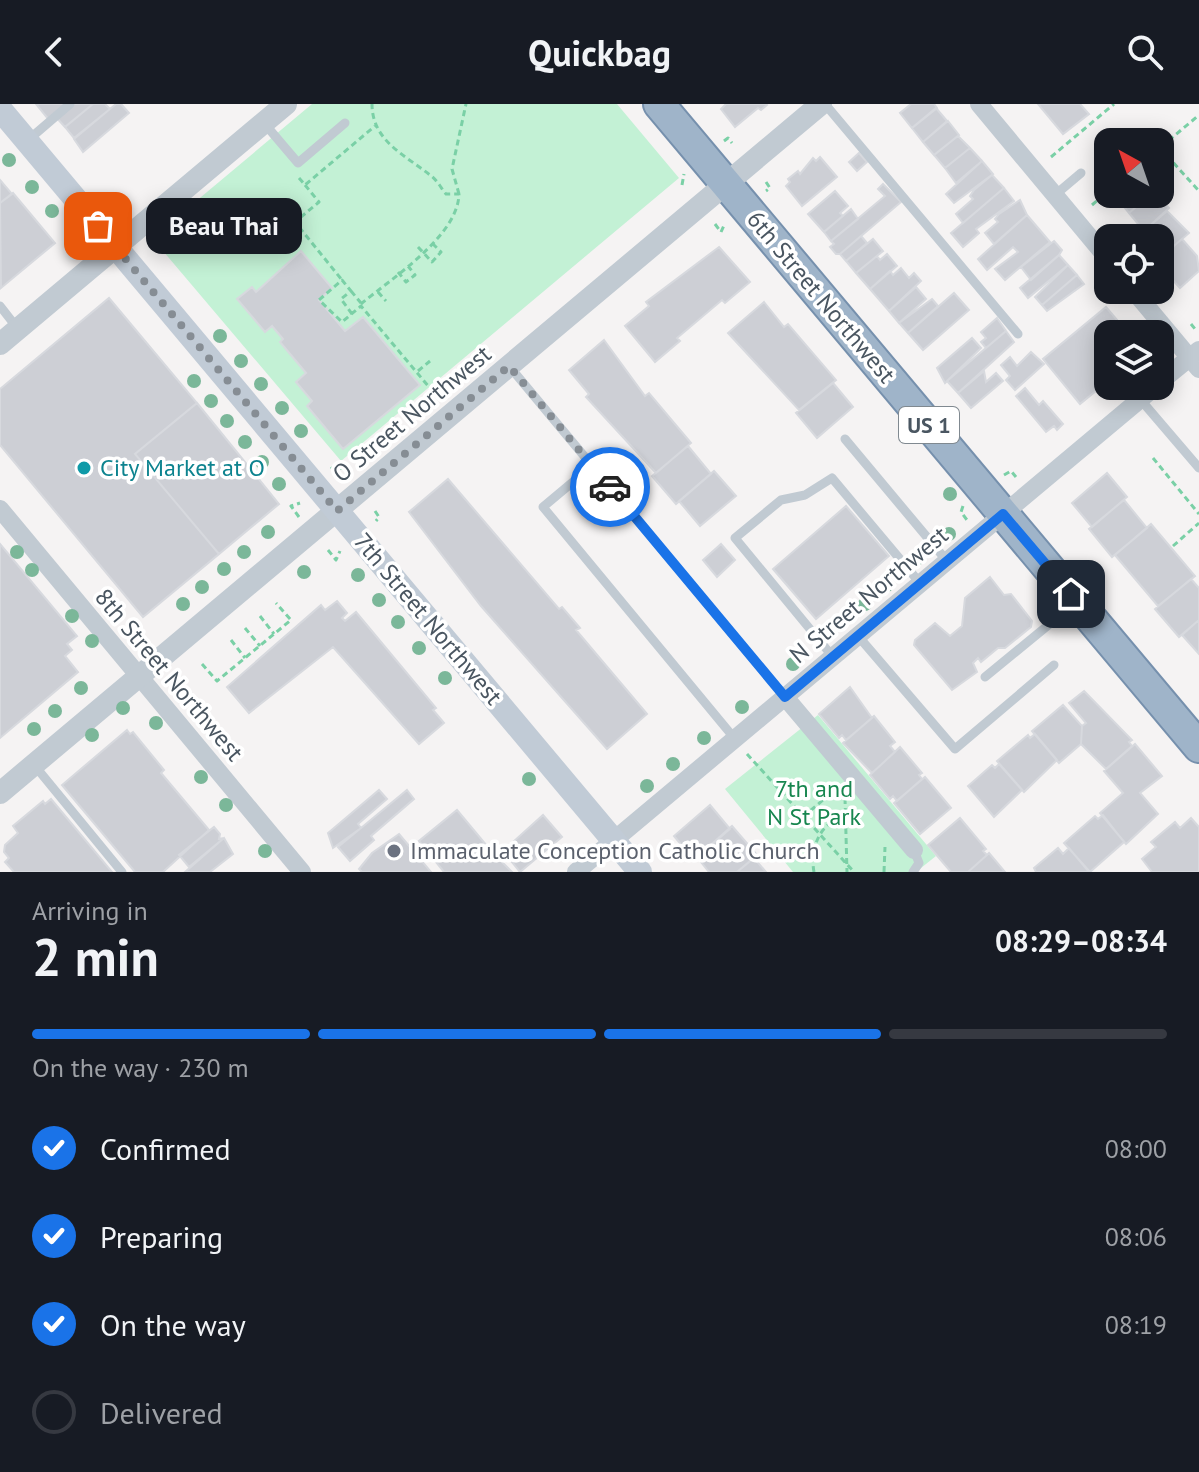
<!DOCTYPE html>
<meta charset="utf-8">
<style>
:root{--surface:#171b24;--page:#242831;--text:#f1f3f6;--muted:#9ea1a6;--line:#363941;--accent:#1a73e8}
body{margin:0;font-family:"PT Sans",sans-serif;background:var(--page);color:var(--text);height:100vh;display:flex;flex-direction:column;font-size:30px;white-space:nowrap}
*{box-sizing:border-box;margin:0}
p{font-size:26px;color:var(--muted)}
.icon{flex:none;width:44px;height:44px;fill:none;stroke:currentColor;stroke-width:2;stroke-linecap:round;stroke-linejoin:round}
.map{position:relative;height:768px;overflow:hidden}
.sheet{display:flex;flex-direction:column;background:var(--surface);flex:1}
.sheet>*{flex:none}
.needle{width:52px;rotate:320deg}
.controls{position:absolute;left:1094px;top:24px;display:grid;gap:16px}
.controls a{display:grid;place-items:center;width:80px;height:80px;border-radius:16px;background:var(--surface);box-shadow:0 4px 20px #0003;font-size:40px}
.pin{position:absolute;display:grid;place-items:center;width:68px;height:68px;color:#fff;margin:-34px;border-radius:16px;box-shadow:0 4px 12px #0006}
.courier{position:absolute;display:grid;place-items:center;width:80px;height:80px;margin:-40px;border:6px solid #1a73e8;border-radius:50%;background:#fff;color:#222;box-shadow:0 2px 10px #0007}
.bubble{position:absolute;height:56px;border-radius:16px;background:var(--surface);box-shadow:0 4px 20px #0003;font-size:26px;font-weight:700;line-height:56px;text-align:center}
.headline em{font-style:normal;font-weight:700}
.headline div{display:flex;flex-direction:column-reverse}
.headline{display:flex;align-items:center;justify-content:space-between;height:136px;padding:0 32px}
h1{font-size:52px;font-weight:700;line-height:60px}
.bar{display:grid;grid-template-columns:repeat(4,1fr);gap:12px 8px;align-content:center;height:96px;padding:0 32px}
.bar i{height:10px;border-radius:6px;background:var(--line)}
.bar .active{background:var(--accent)}
.bar p{grid-column:span 4}
ol{padding:0 32px;list-style:none}
li{display:flex;align-items:center;gap:24px;height:88px}
li p{margin-inline-start:auto}
li .icon{padding:8px;border-radius:50%;background:var(--accent);color:#fff;stroke-width:4}
li:last-child{color:var(--muted)}
li i{width:44px;height:44px;border:4px solid var(--line);border-radius:50%}
header{display:flex;justify-content:space-between;align-items:center;height:104px;padding:0 32px;background:var(--surface);font-size:36px;font-weight:700}
.map>svg:first-child{display:block}
</style>
<header><svg class="icon" aria-label="back" viewBox="0 0 24 24"><path d="M15 5l-7 7 7 7"/></svg>Quickbag<svg class="icon" aria-label="search" viewBox="0 0 24 24"><circle cx="10" cy="10" r="6"/><path d="M15 15l6 6"/></svg></header>
<div class="map">
<svg width="1199" height="768" viewBox="0 0 1199 768">
<rect width="100%" height="100%" fill="#f5f3f3"/>
<path fill="#c3f1d5" d="M 312,0 L 617,0 L 679,74 L 341,357 L 152,134 Z
M 818,611 L 936,752 L 916,768 L 793,768 L 725,685 Z"/>
<path fill="#cdcfd5" stroke="#d7d9de" stroke-width="2" d="M 36,0 L 68,0 L 49,16 Z
M 69,0 L 93,0 L 65,23 L 55,12 Z
M 93,0 L 105,0 L 110,5 L 74,34 L 65,23 Z
M 116,0 L 121,0 L 129,9 L 83,48 L 74,35 Z
M 726,0 L 766,0 L 767,1 L 761,6 L 758,4 L 735,23 L 721,5 Z
M 911,0 L 934,0 L 937,4 L 912,24 L 900,9 Z
M 1038,0 L 1080,0 L 1089,10 L 1063,30 Z
M 936,4 L 947,17 L 923,38 L 912,24 Z
M 948,17 L 959,31 L 934,51 L 923,38 Z
M 958,32 L 970,44 L 945,64 L 934,51 Z
M 970,44 L 982,57 L 956,79 L 945,64 Z
M 859,49 L 867,58 L 857,67 L 849,58 Z
M 820,53 L 837,73 L 802,102 L 786,82 L 790,78 L 788,75 L 798,67 L 800,70 L 813,54 L 816,57 Z
M 982,57 L 993,70 L 954,99 L 946,90 Z
M 992,71 L 1004,84 L 963,119 L 956,110 L 973,95 L 970,92 L 974,86 Z
M 0,76 L 12,90 L 0,99 Z
M 883,80 L 901,98 L 840,150 L 836,150 L 830,143 L 834,140 L 831,137 L 885,92 L 878,85 Z
M 1004,84 L 1014,97 L 976,125 L 979,129 L 963,143 L 951,129 Z
M 835,87 L 848,102 L 840,109 L 843,112 L 824,128 L 808,110 Z
M 13,89 L 55,139 L 1,184 L 0,99 Z
M 1120,90 L 1151,90 L 1129,109 L 1116,93 Z
M 1151,90 L 1156,90 L 1169,104 L 1144,127 L 1129,109 Z
M 1020,96 L 1027,111 L 994,140 L 985,129 L 998,118 L 995,115 L 999,110 Z
M 851,105 L 858,115 L 831,137 L 824,128 Z
M 1167,107 L 1189,129 L 1160,154 L 1163,149 L 1160,134 L 1147,133 L 1144,127 Z
M 1027,111 L 1050,138 L 1005,176 L 995,165 L 1018,148 L 1013,143 L 987,166 L 978,155 Z
M 861,132 L 867,139 L 846,157 L 840,150 Z
M 873,135 L 883,147 L 856,169 L 846,157 Z
M 1182,135 L 1197,152 L 1199,167 L 1180,184 L 1160,162 L 1160,154 Z
M 1054,137 L 1062,146 L 1059,151 L 1031,176 L 1021,163 Z
M 719,143 L 750,178 L 725,199 L 722,196 L 677,234 L 680,237 L 655,258 L 625,222 L 649,202 L 646,198 Z
M 301,147 L 332,184 L 319,196 L 345,227 L 363,213 L 420,281 L 343,345 L 307,302 L 312,297 L 296,278 L 306,269 L 280,238 L 283,235 L 272,222 L 265,228 L 237,195 L 252,183 L 256,188 Z
M 887,150 L 897,162 L 870,185 L 856,169 L 877,152 L 880,156 Z
M 1059,151 L 1068,161 L 1028,194 L 1020,184 Z
M 1068,161 L 1077,171 L 1042,201 L 1035,193 Z
M 901,164 L 909,174 L 914,169 L 921,177 L 889,207 L 870,185 L 890,167 L 893,171 Z
M 1077,171 L 1084,180 L 1047,207 L 1042,201 Z
M 916,183 L 926,195 L 899,219 L 889,207 Z
M 954,189 L 969,206 L 923,246 L 908,229 Z
M 109,194 L 197,299 L 135,350 L 219,450 L 143,513 L 0,341 L 0,285 Z
M 932,195 L 938,202 L 908,229 L 899,219 Z
M 764,198 L 784,223 L 788,220 L 836,276 L 799,306 L 728,229 Z
M 1106,203 L 1129,230 L 1108,230 L 1108,277 L 1080,300 L 1043,255 Z
M 997,214 L 1006,227 L 986,244 L 981,238 L 986,234 L 981,228 Z
M 1006,227 L 1014,238 L 958,289 L 947,277 Z
M 972,234 L 981,244 L 945,279 L 937,264 Z
M 604,236 L 645,292 L 649,289 L 691,339 L 656,369 L 586,293 L 589,290 L 569,266 Z
M 1031,248 L 1044,260 L 1015,286 L 1006,276 L 1010,272 L 1001,261 L 1010,253 L 1017,262 Z
M 984,267 L 986,278 L 996,269 L 1003,277 L 971,304 L 958,289 Z
M 833,279 L 853,303 L 817,334 L 796,309 Z
M 1025,284 L 1039,301 L 1043,297 L 1063,320 L 1057,326 L 1054,322 L 1046,328 L 1016,292 Z
M 197,299 L 279,400 L 219,450 L 135,350 Z
M 688,342 L 711,370 L 676,400 L 652,372 Z
M 714,367 L 736,392 L 700,422 L 679,397 Z
M 1107,369 L 1127,393 L 1092,423 L 1072,399 Z
M 448,375 L 559,505 L 562,503 L 580,524 L 576,526 L 647,610 L 607,645 L 481,502 L 409,408 Z
M 1124,396 L 1147,424 L 1112,453 L 1089,425 Z
M 846,402 L 889,452 L 816,515 L 773,465 Z
M 1151,420 L 1195,472 L 1158,502 L 1115,451 Z
M 0,440 L 77,532 L 67,540 L 72,546 L 65,552 L 78,568 L 0,634 Z
M 721,440 L 735,456 L 717,473 L 703,456 Z
M 990,473 L 1004,491 L 1011,490 L 1032,517 L 1031,523 L 1005,544 L 998,544 L 981,558 L 978,554 L 973,559 L 977,568 L 952,586 L 914,541 L 915,536 L 935,519 L 950,532 L 962,522 L 965,494 Z
M 1191,475 L 1199,484 L 1199,516 L 1179,533 L 1155,505 Z
M 337,497 L 347,509 L 342,514 L 345,517 L 356,508 L 436,604 L 433,606 L 444,619 L 419,640 L 333,543 L 249,609 L 227,583 L 321,501 L 325,506 Z
M 1199,516 L 1199,550 L 1182,531 Z
M 850,583 L 872,614 L 846,636 L 842,631 L 839,634 L 819,610 Z
M 1084,587 L 1132,636 L 1129,638 L 1132,642 L 1106,665 L 1081,640 L 1082,622 L 1086,619 L 1069,599 Z
M 1063,601 L 1082,622 L 1081,640 L 1059,659 L 1032,627 Z
M 874,612 L 895,638 L 890,642 L 895,648 L 872,669 L 843,639 Z
M 127,626 L 130,630 L 133,628 L 164,666 L 161,669 L 209,726 L 163,768 L 135,768 L 62,681 Z
M 1035,630 L 1057,656 L 1024,688 L 997,657 L 1028,631 L 1030,634 Z
M 1135,640 L 1162,672 L 1140,689 L 1158,710 L 1126,740 L 1100,709 L 1123,689 L 1104,667 Z
M 900,643 L 922,669 L 919,671 L 922,675 L 897,697 L 893,692 L 890,695 L 870,671 Z
M 999,660 L 1022,686 L 994,713 L 968,682 L 992,661 L 995,664 Z
M 925,673 L 951,704 L 920,730 L 894,699 Z
M 379,686 L 387,695 L 358,720 L 361,724 L 333,744 L 328,729 Z
M 407,686 L 414,695 L 371,732 L 374,736 L 350,757 L 338,743 Z
M 51,695 L 112,768 L 14,768 L 5,758 L 9,754 L 4,748 L 5,741 L 18,729 L 13,722 L 43,697 L 45,700 Z
M 710,701 L 730,725 L 694,756 L 674,732 Z
M 457,706 L 492,748 L 512,768 L 444,768 L 419,737 Z
M 543,711 L 562,733 L 520,768 L 503,747 Z
M 1103,711 L 1124,738 L 1090,768 L 1064,739 L 1095,712 L 1098,715 Z
M 960,714 L 986,745 L 983,747 L 987,751 L 968,768 L 951,768 L 928,741 Z
M 1191,714 L 1199,723 L 1199,768 L 1152,768 L 1142,755 L 1156,743 L 1151,738 L 1175,718 L 1180,724 Z
M 732,722 L 757,751 L 737,768 L 709,768 L 697,753 Z
M 214,723 L 220,730 L 219,735 L 224,734 L 189,763 L 179,751 Z
M 399,730 L 431,768 L 362,768 L 359,765 L 372,749 Z
M 224,734 L 233,750 L 210,768 L 185,768 Z
M 1058,744 L 1063,750 L 1069,744 L 1089,768 L 1036,768 L 1034,764 Z
M 989,749 L 1005,768 L 968,768 L 987,751 Z
M 754,754 L 766,768 L 737,768 Z"/>
<g fill="none" stroke-linecap="round" stroke-linejoin="round">
<defs>
<path id="trunk" d="M 659,0 L 1199,643"/>
</defs>
<use href="#trunk" stroke="#7690ad" stroke-width="34"/>
<path stroke="#7ad0a6" stroke-width="3" stroke-dasharray="6 4" stroke-linecap="butt" d="M 724,37 L 728,34 L 732,39
M 1161,43 L 1199,11
M 1160,44 L 1199,87
M 1051,53 L 1114,0
M 299,74 L 305,81 L 375,22
M 766,78 L 770,84 L 766,87
M 305,81 L 319,98 L 295,118 L 342,176
M 682,81 L 684,70
M 459,90 L 452,65 L 466,0
M 1092,101 L 1108,87
M 715,120 L 721,128 L 725,119
M 80,136 L 74,142 L 80,147
M 418,143 L 432,158 L 441,148 L 433,140
M 398,168 L 406,178 L 415,171 L 408,162
M 351,187 L 361,199
M 378,188 L 386,197
M 361,200 C 392,174 458,132 459,90 L 446,90 C 441,84 437,76 430,71 C 405,51 372,37 372,0
M 352,210 L 341,195 L 351,187 L 342,176 L 319,196 L 342,218 L 361,202 L 429,283
M 1191,220 L 1195,225
M 418,267 L 430,257
M 1153,354 L 1199,410
M 331,365 L 337,360 L 342,365
M 1004,371 L 1011,367 L 1016,373
M 963,402 L 961,408 L 967,416
M 375,407 L 379,413 L 376,417
M 299,413 L 291,402 L 300,399
M 1173,442 L 1199,419
M 328,446 L 336,456 L 340,447
M 260,512 L 274,530
M 245,524 L 260,542
M 231,536 L 245,554
M 202,560 L 217,577 L 291,516 L 276,499
M 747,650 L 854,768
M 845,694 L 847,768
M 803,713 L 837,684
M 814,768 C 808,736 830,702 864,717
M 884,768 L 885,743"/>
<path stroke="#c1cad2" stroke-width="9" d="M 825,0 L 1018,230
M 264,19 L 298,59 L 345,19
M 27,37 L 70,0
M 1055,91 L 1081,69
M 0,202 L 18,225
M 509,262 L 785,593
M 1140,295 L 1199,364
M 845,335 L 947,457
M 592,362 L 543,403 L 735,635
M 858,532 L 955,645 L 1054,561
M 833,553 L 735,434 L 781,396 L 805,391 L 832,374 L 920,479
M 985,573 L 1074,500
M 35,662 L 122,768
M 913,768 L 919,759 L 914,746"/>
<path stroke="#c1cad2" stroke-width="18" d="M 979,0 L 1108,155
M 1133,186 L 1199,265
M 1160,278 L 1199,246
M 0,405 L 302,768
M 785,593 L 914,746
M 576,768 L 1156,282"/>
<path stroke="#c1cad2" stroke-width="22" d="M 0,240 L 286,0
M 0,689 L 821,0"/>
<path stroke="#c1cbd6" stroke-width="24" d="M 0,5 L 640,768"/>
<use href="#trunk" stroke="#9fb4c9" stroke-width="30"/>
</g>
<g fill="#7bb799">
<circle cx="9" cy="56" r="7"/>
<circle cx="32" cy="83" r="7"/>
<circle cx="52" cy="107" r="7"/>
<circle cx="220" cy="232" r="7"/>
<circle cx="241" cy="257" r="7"/>
<circle cx="194" cy="277" r="7"/>
<circle cx="261" cy="280" r="7"/>
<circle cx="211" cy="297" r="7"/>
<circle cx="282" cy="304" r="7"/>
<circle cx="227" cy="317" r="7"/>
<circle cx="301" cy="327" r="7"/>
<circle cx="245" cy="338" r="7"/>
<circle cx="262" cy="358" r="7"/>
<circle cx="279" cy="380" r="7"/>
<circle cx="950" cy="390" r="7"/>
<circle cx="268" cy="428" r="7"/>
<circle cx="949" cy="430" r="7"/>
<circle cx="17" cy="448" r="7"/>
<circle cx="244" cy="448" r="7"/>
<circle cx="918" cy="454" r="7"/>
<circle cx="224" cy="465" r="7"/>
<circle cx="32" cy="466" r="7"/>
<circle cx="304" cy="468" r="7"/>
<circle cx="358" cy="471" r="7"/>
<circle cx="887" cy="481" r="7"/>
<circle cx="202" cy="483" r="7"/>
<circle cx="379" cy="496" r="7"/>
<circle cx="183" cy="500" r="7"/>
<circle cx="865" cy="500" r="7"/>
<circle cx="72" cy="512" r="7"/>
<circle cx="849" cy="513" r="7"/>
<circle cx="398" cy="518" r="7"/>
<circle cx="92" cy="537" r="7"/>
<circle cx="419" cy="544" r="7"/>
<circle cx="793" cy="560" r="7"/>
<circle cx="445" cy="574" r="7"/>
<circle cx="81" cy="584" r="7"/>
<circle cx="742" cy="603" r="7"/>
<circle cx="123" cy="604" r="7"/>
<circle cx="55" cy="607" r="7"/>
<circle cx="156" cy="619" r="7"/>
<circle cx="34" cy="625" r="7"/>
<circle cx="92" cy="631" r="7"/>
<circle cx="704" cy="634" r="7"/>
<circle cx="673" cy="660" r="7"/>
<circle cx="201" cy="673" r="7"/>
<circle cx="529" cy="675" r="7"/>
<circle cx="647" cy="682" r="7"/>
<circle cx="226" cy="701" r="7"/>
<circle cx="265" cy="747" r="7"/>
</g>
<g fill="none" stroke-linecap="round" stroke-linejoin="round">
<path stroke="#868d94" stroke-width="8" stroke-dasharray="0 14.4" d="M 98,122 L 337,407 L 509,262 L 610,383"/>
<path stroke="#1a73e8" stroke-width="10" d="M 610,383 L 785,593 L 1003,410 L 1071,490"/>
</g>
<circle fill="#0f9aa8" stroke="#fff" stroke-width="3" cx="84" cy="364" r="8"/>
<circle fill="#6b7280" stroke="#fff" stroke-width="3" cx="394" cy="747" r="8"/>
<g text-anchor="middle" stroke-width="7" stroke-linejoin="round" paint-order="stroke">
<rect fill="#fff" stroke="#808990" stroke-width="2" x="899" y="303" width="60" height="36" rx="6"/>
<g font-size="22" font-weight="bold" fill="#4a5661">
<text x="929" y="329">US 1</text>
</g>
<g font-size="24" fill="#4a5661" stroke="#fff">
<text transform="translate(821 193) rotate(50)" y="8">6th Street Northwest</text>
<text transform="translate(412 310) rotate(-40)" y="8">O Street Northwest</text>
<text transform="translate(869 491) rotate(-40)" y="8">N Street Northwest</text>
<text transform="translate(428 515) rotate(50)" y="8">7th Street Northwest</text>
<text transform="translate(169 571) rotate(50)" y="8">8th Street Northwest</text>
</g>
<g font-size="24" fill="#0d838f" stroke="#fff" text-anchor="start">
<text x="100" y="372">City Market at O</text>
</g>
<g font-size="24" fill="#17864f" stroke="#fff">
<text x="814" y="693">7th and<tspan x="814" dy="28">N St Park</tspan></text>
</g>
<g font-size="24" fill="#5b616d" stroke="#fff" text-anchor="start">
<text x="410" y="755">Immaculate Conception Catholic Church</text>
</g>
</g>
</svg>
<div class="controls">
<a><svg class="needle" viewBox="-14 -14 28 28"><path d="M0-13l5 13h-10z" fill="#e53935"/><path d="M0 13l5-13h-10z" fill="#9ea1a6"/></svg></a>
<a><svg class="icon" aria-label="locate" viewBox="0 0 24 24"><circle cx="12" cy="12" r="6"/><path d="M12 2v4M12 18v4M2 12h4M18 12h4"/></svg></a>
<a><svg class="icon" aria-label="layers" viewBox="0 0 24 24"><path d="M12 4l9 5-9 5-9-5zM3 14l9 5 9-5"/></svg></a>
</div>
<div class="pin" style="left:98px;top:122px;background:#ea580c"><svg class="icon" aria-label="bag" viewBox="0 0 24 24"><path d="M5 8h14l-1 12H6zM9 8a3 3 0 0 1 6 0"/></svg></div>
<div class="pin" style="left:1071px;top:490px;background:#1f2937"><svg class="icon" aria-label="home" viewBox="0 0 24 24"><path d="M3 11l9-7 9 7M6 9v11h12V9"/></svg></div>
<div class="courier" style="left:610px;top:383px"><svg class="icon" aria-label="car" viewBox="0 0 24 24"><path d="M5 17H2v-5l4-1 3-4h7l3 4 3 1v5h-3M9 17h6M6 11h13"/><circle cx="7" cy="17" r="2"/><circle cx="17" cy="17" r="2"/></svg></div>
<div class="bubble" style="left:146px;top:94px;width:156px">Beau Thai</div>
</div>
<section class="sheet">
<div class="headline"><div><h1>2 min</h1><p>Arriving in</p></div><em>08:29–08:34</em></div>
<div class="bar"><i class="active"></i><i class="active"></i><i class="active"></i><i></i><p>On the way · 230 m</p></div>
<ol>
<li><svg class="icon" aria-label="check" viewBox="0 0 24 24"><path d="M5 12l5 5 9-10"/></svg>Confirmed<p>08:00</p></li>
<li><svg class="icon" aria-label="check" viewBox="0 0 24 24"><path d="M5 12l5 5 9-10"/></svg>Preparing<p>08:06</p></li>
<li><svg class="icon" aria-label="check" viewBox="0 0 24 24"><path d="M5 12l5 5 9-10"/></svg>On the way<p>08:19</p></li>
<li><i></i>Delivered</li>
</ol>
</section>
